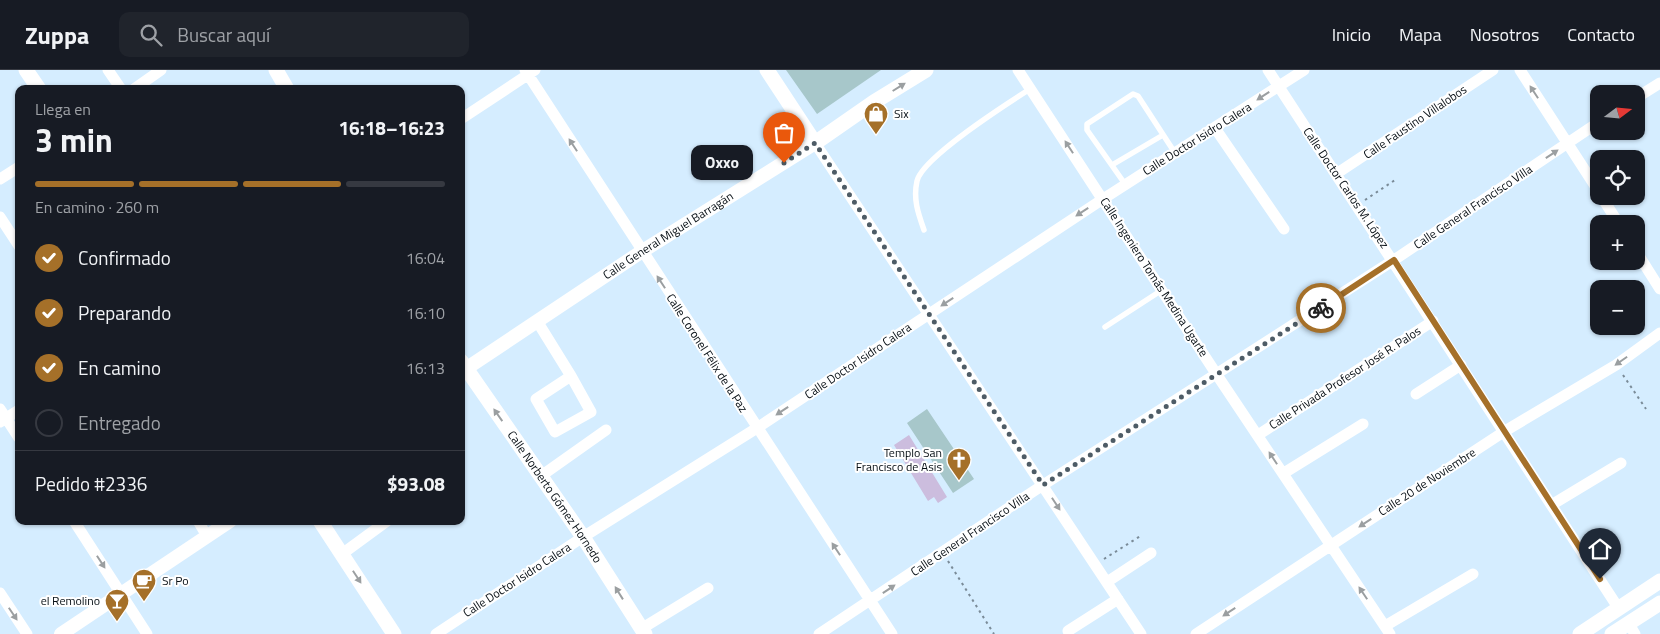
<!DOCTYPE html>
<html lang="es">
<meta charset="utf-8">
<style>
:root{--surface:#171b24;--page:#20242c;--text:#f1f3f6;--muted:#9ea1a6;--line:#363941;--accent:#a57029}
body{margin:0;font-family:"Titillium Web",sans-serif;background:var(--page);color:var(--text);height:100vh;display:flex;flex-direction:column;font-size:19px;white-space:nowrap}
*{box-sizing:border-box;margin:0}
p{font-size:16px;color:var(--muted)}
.icon{flex:none;width:28px;height:28px;fill:none;stroke:currentColor;stroke-width:2;stroke-linecap:round;stroke-linejoin:round}
.map{position:relative;flex:1;overflow:hidden}
.side{position:absolute;left:15px;top:15px;width:450px;height:440px;display:flex;flex-direction:column;background:var(--surface);border-radius:10px;box-shadow:0 1px 4px #0004}
.side>*{flex:none}
.needle{width:32px;rotate:74deg}
.fabs{position:absolute;left:1590px;top:15px;display:grid;gap:10px}
.fabs a{display:grid;place-items:center;width:55px;height:55px;border-radius:10px;background:var(--surface);box-shadow:0 1px 4px #0004;font-size:25px}
.pin{position:absolute;display:grid;place-items:center;width:42px;height:42px;color:#fff;margin:-51px -21px;border-radius:50% 50% 50% 0;rotate:-45deg;box-shadow:0 0 5px #0007}
.pin .icon{rotate:45deg}
.courier{position:absolute;display:grid;place-items:center;width:50px;height:50px;margin:-25px;border:4px solid #a57029;border-radius:50%;background:#fff;color:#222;box-shadow:0 1px 6px #0007}
.bubble{position:absolute;height:35px;border-radius:10px;background:var(--surface);box-shadow:0 1px 4px #0004;font-size:16px;font-weight:700;line-height:35px;text-align:center}
.head em{font-style:normal;font-weight:700}
.head div{display:flex;flex-direction:column-reverse}
.head{display:flex;align-items:center;justify-content:space-between;height:85px;padding:0 20px}
h1{font-size:32px;font-weight:700;line-height:38px}
.bar{display:grid;grid-template-columns:repeat(4,1fr);gap:8px 5px;align-content:center;height:60px;padding:0 20px}
.bar i{height:6px;border-radius:4px;background:var(--line)}
.bar .active{background:var(--accent)}
.bar p{grid-column:span 4}
.line{display:flex;align-items:center;gap:12px;padding:0 20px;border-top:1px solid var(--line)}
.line div{flex:1}
ol{padding:0 20px;list-style:none}
li{display:flex;align-items:center;gap:15px;height:55px}
li p{margin-inline-start:auto}
li .icon{padding:5px;border-radius:50%;background:var(--accent);color:#fff;stroke-width:4}
li:last-child{color:var(--muted)}
li i{width:28px;height:28px;border:2px solid var(--line);border-radius:50%}
header{display:flex;align-items:center;gap:30px;box-sizing:border-box;height:70px;padding:0 25px;background:var(--surface);border-bottom:1px solid var(--line)}
header strong{font-size:24px}
nav{display:flex;gap:28px;margin-inline-start:auto;font-size:18px}
.search{width:350px;height:45px;background:var(--page);display:flex;align-items:center;gap:12px;box-sizing:border-box;padding:0 18px;border-radius:10px;color:var(--muted);font-size:19px}
.map>svg:first-child{display:block}
</style>
<header>
<strong>Zuppa</strong>
<div class="search"><svg class="icon" aria-label="search" viewBox="0 0 24 24"><circle cx="10" cy="10" r="6"/><path d="M15 15l6 6"/></svg>Buscar aquí</div>
<nav><a>Inicio</a><a>Mapa</a><a>Nosotros</a><a>Contacto</a></nav>
</header>
<div class="map">
<svg width="1660" height="564" viewBox="0 0 1660 564">
<rect width="100%" height="100%" fill="#d5edff"/>
<path fill="#ccbdde" d="M 909,365 L 947,427 L 938,433 L 934,427 L 928,431 L 894,375 Z"/>
<path fill="#a7c7ca" d="M 786,0 L 881,0 L 817,44 Z
M 927,339 L 974,409 L 953,423 L 907,353 Z"/>
<g fill="none" stroke-linecap="round" stroke-linejoin="round">
<path stroke="#7a8b98" stroke-width="2" stroke-dasharray="2.5 4" stroke-linecap="butt" d="M 1365,130 L 1395,110
M 1623,305 L 1646,339
M 1104,489 L 1142,465
M 948,491 L 994,564"/>
<path stroke="#fff" stroke-width="5.5" d="M 1112,95 L 1163,65
M 1125,114 L 1087,60 L 1087,54 L 1133,24 L 1138,26 L 1175,83
M 924,160 C 918,143 913,129 917,111 C 922,88 1008,33 1030,19
M 1105,257 L 1162,220"/>
<path stroke="#fff" stroke-width="11" d="M 108,0 L 121,19
M 525,0 L 892,564
M 1018,0 L 1217,305 L 1390,564
M 1268,0 L 1619,539
M 1520,0 L 1599,122
M 134,19 L 161,0
M 1636,28 L 1660,13
M 461,49 L 535,0
M 1215,58 L 1284,159
M 815,73 L 1141,564
M 1336,104 L 1493,0
M 0,109 L 19,97
M 1601,126 L 1619,154
M 0,147 L 19,176
M 1636,181 L 1660,219
M 537,251 L 571,306 L 591,342 L 555,362 L 536,329 L 571,306
M 1416,324 L 1461,295
M 0,339 L 19,368
M 0,352 L 19,340
M 1258,365 L 1433,251
M 1284,403 L 1363,354
M 541,406 L 606,360
M 1553,434 L 1621,393
M 74,451 L 147,564
M 198,451 L 207,466
M 342,484 L 387,451
M 1107,512 L 1151,483
M 0,523 L 27,564
M 1629,554 L 1635,564
M 1385,556 L 1473,504
M 641,559 L 708,518
M 1068,561 L 1118,529
M 436,564 L 583,467 L 757,358 L 1103,129 L 1304,0
M 819,564 L 1043,415 L 1394,190 L 1599,52
M 1196,564 L 1505,361 L 1616,295 L 1660,263"/>
<g stroke="#fff" stroke-width="14">
<path id="s1" d="M 461,302 L 641,182 L 815,73"/>
<path d="M 61,564 L 230,451"/>
</g>
<g stroke="#fff" stroke-width="15">
<path d="M 26,0 L 39,19"/>
<path d="M 276,0 L 287,19"/>
<path d="M 767,0 L 815,73 L 874,32 L 926,0"/>
<path id="s2" d="M 461,291 L 583,467 L 645,564"/>
<path d="M 320,451 L 394,564"/>
<path d="M 1580,564 L 1660,511"/>
<path d="M 1612,564 L 1660,533"/>
</g>
</g>
<defs><path id="oneway-solid" d="M-6-.8H1V-3.2L6.5 0L1 3.2V.8H-6Z" transform="scale(1.25)"/></defs>
<g fill="#9b9fa1">
<use href="#oneway-solid" transform="translate(899 17) rotate(-32)"/>
<use href="#oneway-solid" transform="translate(1534 22) rotate(-123)"/>
<use href="#oneway-solid" transform="translate(1263 26) rotate(147)"/>
<use href="#oneway-solid" transform="translate(573 75) rotate(-123)"/>
<use href="#oneway-solid" transform="translate(1069 77) rotate(-123)"/>
<use href="#oneway-solid" transform="translate(1552 84) rotate(-34)"/>
<use href="#oneway-solid" transform="translate(1082 142) rotate(147)"/>
<use href="#oneway-solid" transform="translate(661 212) rotate(-123)"/>
<use href="#oneway-solid" transform="translate(947 232) rotate(147)"/>
<use href="#oneway-solid" transform="translate(1621 291) rotate(145)"/>
<use href="#oneway-solid" transform="translate(782 341) rotate(146)"/>
<use href="#oneway-solid" transform="translate(498 345) rotate(-125)"/>
<use href="#oneway-solid" transform="translate(1273 388) rotate(-123)"/>
<use href="#oneway-solid" transform="translate(1056 434) rotate(57)"/>
<use href="#oneway-solid" transform="translate(1365 453) rotate(147)"/>
<use href="#oneway-solid" transform="translate(836 479) rotate(-123)"/>
<use href="#oneway-solid" transform="translate(101 492) rotate(57)"/>
<use href="#oneway-solid" transform="translate(357 507) rotate(57)"/>
<use href="#oneway-solid" transform="translate(889 519) rotate(-34)"/>
<use href="#oneway-solid" transform="translate(619 523) rotate(-122)"/>
<use href="#oneway-solid" transform="translate(1363 523) rotate(-124)"/>
<use href="#oneway-solid" transform="translate(1229 542) rotate(147)"/>
<use href="#oneway-solid" transform="translate(13 544) rotate(56)"/>
</g>
<g fill="none" stroke-linecap="round" stroke-linejoin="round">
<path stroke="#4e5c66" stroke-width="5" stroke-dasharray="0 9" d="M 784,93 L 815,73 L 1043,415 L 1321,238"/>
<path stroke="#a57029" stroke-width="6" d="M 1321,238 L 1394,190 L 1600,509"/>
</g>
<defs>
<symbol id="shop-pin" viewBox="-11 -11 22 30"><path d="M0 17L-7.5 6A9.5 9.5 0 1 1 7.5 6Z" fill="#a57029" stroke="#fff"/><path d="M-5-2.5h2.3a2.7 3.5 0 0 1 5.4 0H5L5.5 6h-11ZM-1.5-2.5h3a1.5 2.3 0 0 0-3 0Z" fill="#fff"/></symbol>
<symbol id="church-pin" viewBox="-11 -11 22 30"><path d="M0 17L-7.5 6A9.5 9.5 0 1 1 7.5 6Z" fill="#a57029" stroke="#fff"/><path d="M-1.2-6h2.4v3.5h3.3v2.4h-3.3V6h-2.4V-.1h-3.3v-2.4h3.3Z" fill="#fff"/></symbol>
<symbol id="cafe-pin" viewBox="-11 -11 22 30"><path d="M0 17L-7.5 6A9.5 9.5 0 1 1 7.5 6Z" fill="#a57029" stroke="#fff"/><path d="M-5.5-4.5H6V0H3Q3 3.5 0 3.5H-2.5Q-5.5 3.5-5.5 0ZM3-3.2v2h1.7v-2ZM-6 4.5H4V6H-6Z" fill="#fff"/></symbol>
<symbol id="bar-pin" viewBox="-11 -11 22 30"><path d="M0 17L-7.5 6A9.5 9.5 0 1 1 7.5 6Z" fill="#a57029" stroke="#fff"/><path d="M-6-5H6L.8 .8V4.5H3.5V6h-7V4.5H-.8V.8Z" fill="#fff"/></symbol>
</defs>
<g fill-rule="evenodd">
<use href="#shop-pin" x="862" y="30" width="28" height="38"/>
<use href="#church-pin" x="945" y="376" width="28" height="38"/>
<use href="#cafe-pin" x="130" y="497" width="28" height="38"/>
<use href="#bar-pin" x="103" y="517" width="28" height="38"/>
</g>
<g text-anchor="middle" stroke-width="4" stroke-linejoin="round" paint-order="stroke">
<g font-size="12" fill="#060e14" stroke="#fff" text-anchor="start">
<text x="894" y="48">Six</text>
<text x="942" y="387" text-anchor="end">Templo San<tspan x="942" dy="14">Francisco de Asis</tspan></text>
<text x="162" y="515">Sr Po</text>
<text x="100" y="535" text-anchor="end">el Remolino</text>
</g>
<g font-size="12" fill="#060e14" stroke="#fff">
<text transform="translate(1415 52) rotate(-34)" y="4">Calle Faustino Villalobos</text>
<text transform="translate(1197 69) rotate(-32)" y="4">Calle Doctor Isidro Calera</text>
<text transform="translate(1346 118) rotate(56)" y="4">Calle Doctor Carlos M. López</text>
<text transform="translate(1473 137) rotate(-34)" y="4">Calle General Francisco Villa</text>
<text dy="4" stroke="none"><textPath href="#s1" startOffset="248">Calle General Miguel Barragán</textPath></text>
<text transform="translate(1154 207) rotate(57)" y="4">Calle Ingeniero Tomás Medina Ugarte</text>
<text transform="translate(707 283) rotate(57)" y="4">Calle Coronel Félix de la Paz</text>
<text transform="translate(858 291) rotate(-34)" y="4">Calle Doctor Isidro Calera</text>
<text transform="translate(1345 308) rotate(-33)" y="4">Calle Privada Profesor José R. Palos</text>
<text transform="translate(1427 412) rotate(-33)" y="4">Calle 20 de Noviembre</text>
<text dy="4" stroke="none"><textPath href="#s2" startOffset="165">Calle Norberto Gómez Hornedo</textPath></text>
<text transform="translate(970 464) rotate(-34)" y="4">Calle General Francisco Villa</text>
<text transform="translate(517 510) rotate(-33)" y="4">Calle Doctor Isidro Calera</text>
</g>
</g>
</svg>
<div class="fabs">
<a><svg class="needle" viewBox="-14 -14 28 28"><path d="M0-13l5 13h-10z" fill="#e53935"/><path d="M0 13l5-13h-10z" fill="#9ea1a6"/></svg></a>
<a><svg class="icon" aria-label="locate" viewBox="0 0 24 24"><circle cx="12" cy="12" r="6"/><path d="M12 2v4M12 18v4M2 12h4M18 12h4"/></svg></a>
<a>+</a>
<a>−</a>
</div>
<div class="pin" style="left:784px;top:93px;background:#ea580c"><svg class="icon" aria-label="bag" viewBox="0 0 24 24"><path d="M5 8h14l-1 12H6zM9 8a3 3 0 0 1 6 0"/></svg></div>
<div class="pin" style="left:1600px;top:509px;background:#1f2937"><svg class="icon" aria-label="home" viewBox="0 0 24 24"><path d="M3 11l9-7 9 7M6 9v11h12V9"/></svg></div>
<div class="courier" style="left:1321px;top:238px"><svg class="icon" aria-label="bike" viewBox="0 0 24 24"><circle cx="6" cy="16" r="4"/><circle cx="18" cy="16" r="4"/><path d="M6 16l4-8h5l3 8M10 8l3 8H6M13 5h3"/></svg></div>
<div class="bubble" style="left:691px;top:75px;width:62px">Oxxo</div>
<section class="side">
<div class="head"><div><h1>3 min</h1><p>Llega en</p></div><em>16:18–16:23</em></div>
<div class="bar"><i class="active"></i><i class="active"></i><i class="active"></i><i></i><p>En camino · 260 m</p></div>
<ol>
<li><svg class="icon" aria-label="check" viewBox="0 0 24 24"><path d="M5 12l5 5 9-10"/></svg>Confirmado<p>16:04</p></li>
<li><svg class="icon" aria-label="check" viewBox="0 0 24 24"><path d="M5 12l5 5 9-10"/></svg>Preparando<p>16:10</p></li>
<li><svg class="icon" aria-label="check" viewBox="0 0 24 24"><path d="M5 12l5 5 9-10"/></svg>En camino<p>16:13</p></li>
<li><i></i>Entregado</li>
</ol>
<div class="line" style="height:65px"><div>Pedido #2336</div><b>$93.08</b></div>
</section>
</div>
